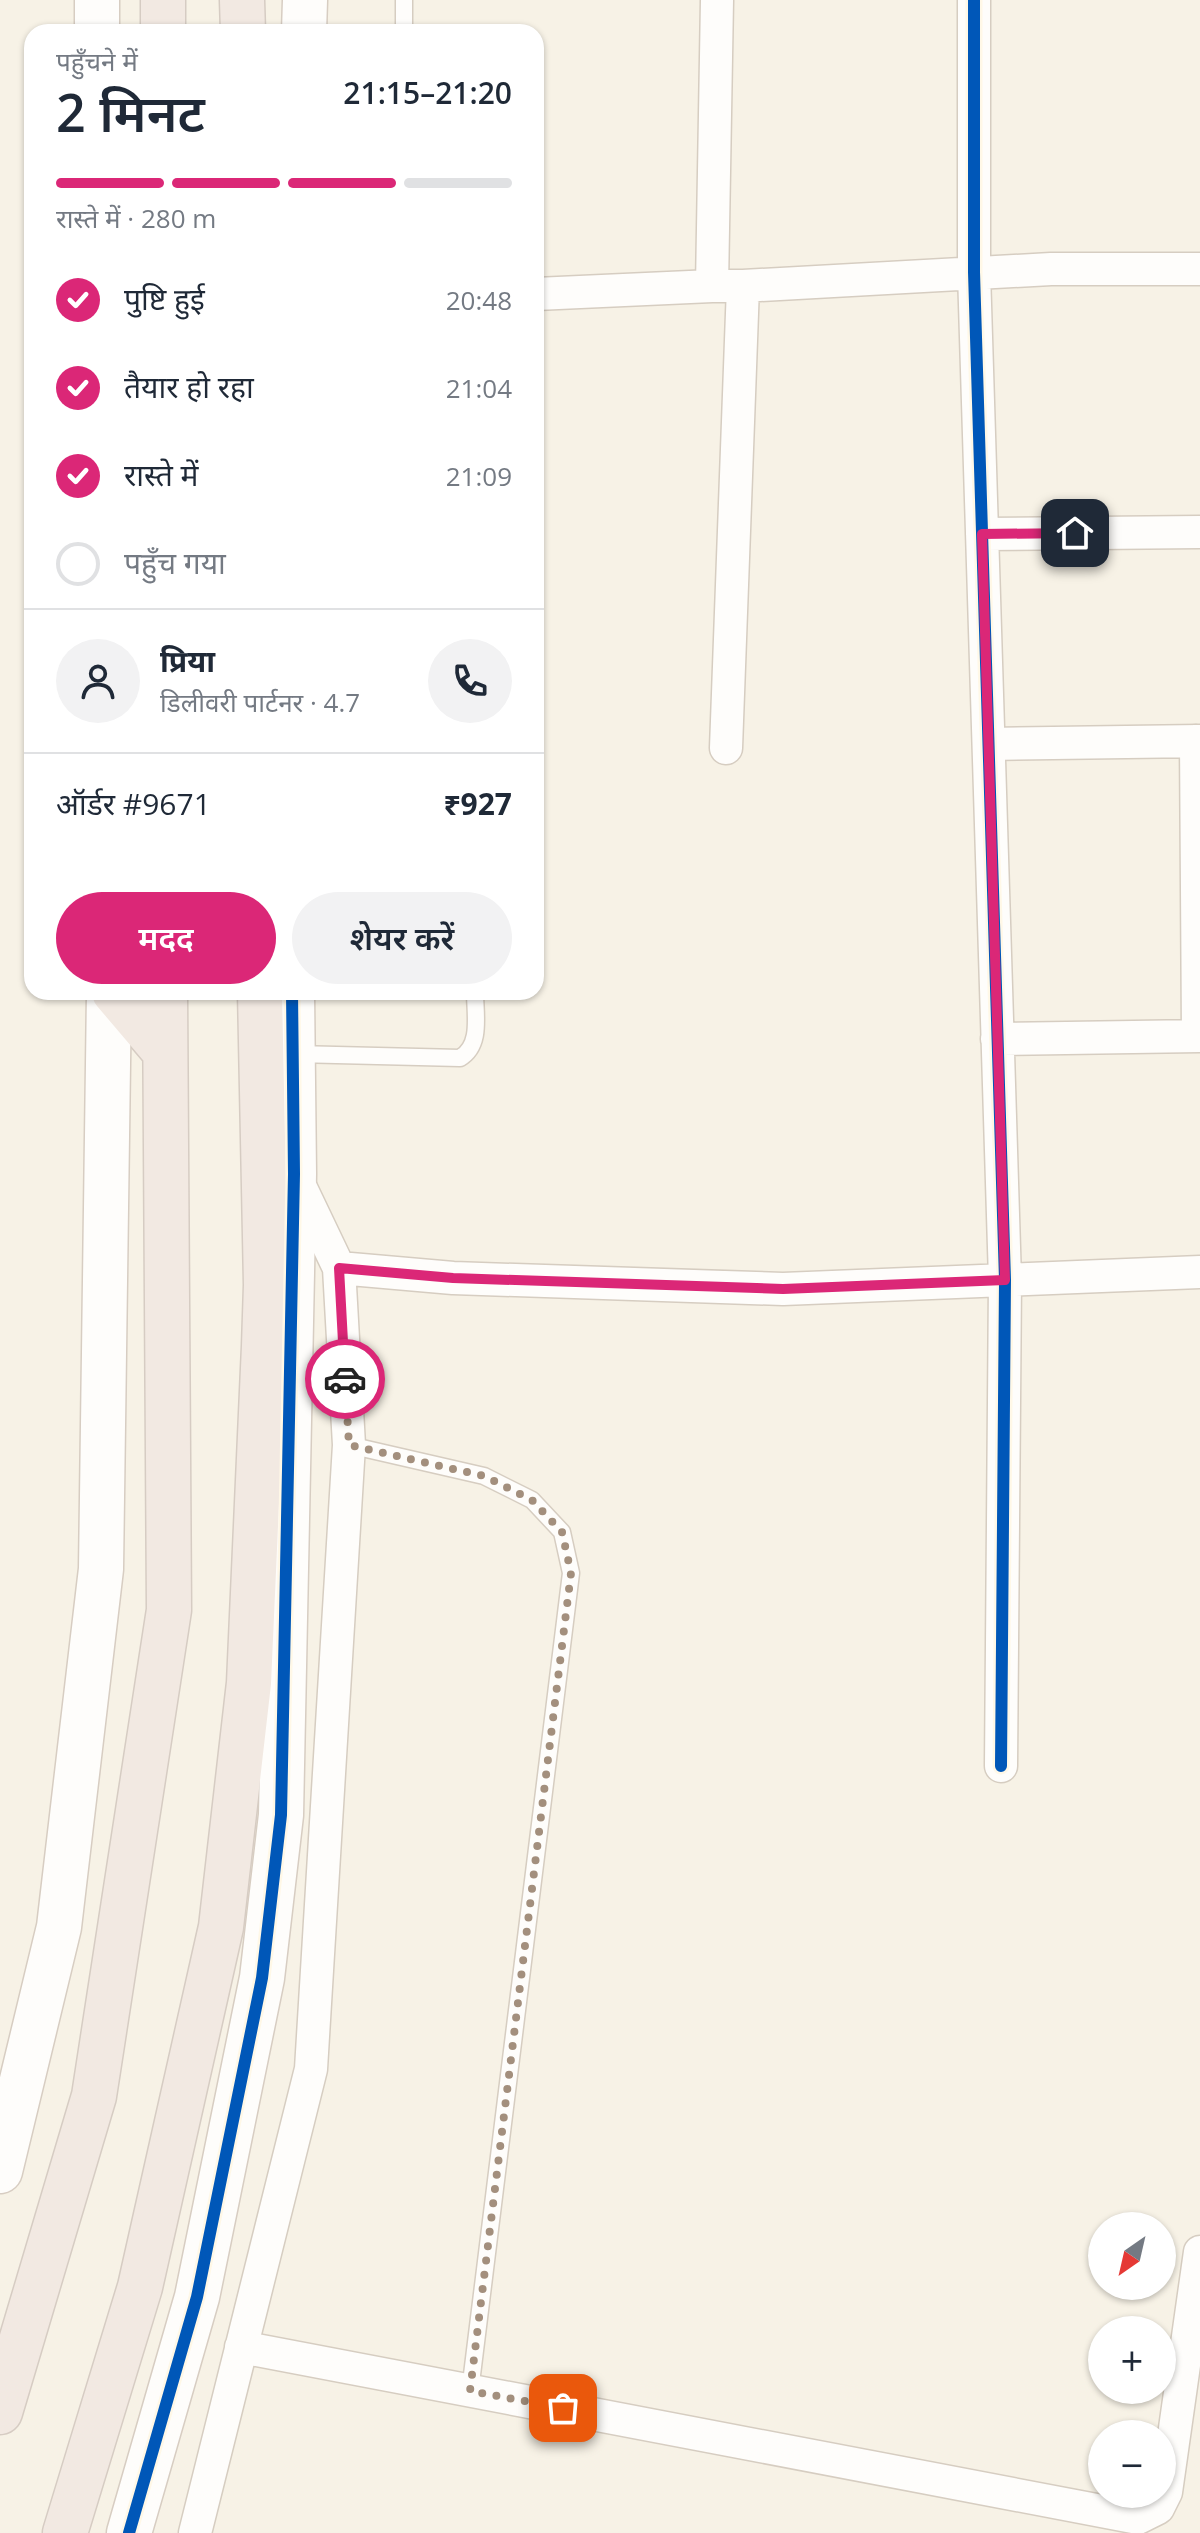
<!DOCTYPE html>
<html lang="hi">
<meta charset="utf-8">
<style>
:root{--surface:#fff;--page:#f2f2f3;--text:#1f2937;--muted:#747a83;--line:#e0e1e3;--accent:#db2777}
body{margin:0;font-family:"Open Sans","Noto Sans Devanagari",sans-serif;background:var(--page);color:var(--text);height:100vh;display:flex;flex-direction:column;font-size:30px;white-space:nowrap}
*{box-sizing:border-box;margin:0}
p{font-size:26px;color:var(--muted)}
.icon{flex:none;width:44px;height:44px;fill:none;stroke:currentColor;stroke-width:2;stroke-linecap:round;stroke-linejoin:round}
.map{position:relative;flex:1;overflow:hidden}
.panel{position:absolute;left:24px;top:24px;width:520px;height:976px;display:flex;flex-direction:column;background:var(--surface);border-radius:24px;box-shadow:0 2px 6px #0004}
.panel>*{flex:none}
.needle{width:52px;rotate:214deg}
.fabs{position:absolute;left:1088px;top:2212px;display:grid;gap:16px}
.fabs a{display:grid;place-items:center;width:88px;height:88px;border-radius:50%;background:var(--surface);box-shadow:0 2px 6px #0004;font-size:40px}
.pin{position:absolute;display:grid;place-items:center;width:68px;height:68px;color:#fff;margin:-34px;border-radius:16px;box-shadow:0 4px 12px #0006}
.courier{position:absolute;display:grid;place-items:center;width:80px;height:80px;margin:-40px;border:6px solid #db2777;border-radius:50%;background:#fff;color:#222;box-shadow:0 2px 10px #0007}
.summary em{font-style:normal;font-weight:600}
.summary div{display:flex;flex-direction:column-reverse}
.summary{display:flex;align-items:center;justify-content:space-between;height:136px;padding:0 32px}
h1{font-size:52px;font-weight:600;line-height:60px}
.bar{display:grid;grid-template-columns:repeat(4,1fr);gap:12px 8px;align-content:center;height:96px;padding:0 32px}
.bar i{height:10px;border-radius:6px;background:var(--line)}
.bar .on{background:var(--accent)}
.bar p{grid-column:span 4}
.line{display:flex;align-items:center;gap:20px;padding:0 32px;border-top:2px solid var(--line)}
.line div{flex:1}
.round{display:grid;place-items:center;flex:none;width:84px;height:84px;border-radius:42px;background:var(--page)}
ol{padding:0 32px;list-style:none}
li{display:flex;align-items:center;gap:24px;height:88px}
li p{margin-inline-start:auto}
li .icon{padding:8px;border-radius:50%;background:var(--accent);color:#fff;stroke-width:4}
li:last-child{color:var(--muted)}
li i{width:44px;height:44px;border:4px solid var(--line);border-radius:50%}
.primary-button{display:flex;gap:16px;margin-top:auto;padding:16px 32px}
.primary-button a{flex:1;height:92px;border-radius:48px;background:var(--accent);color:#fff;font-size:32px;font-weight:600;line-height:92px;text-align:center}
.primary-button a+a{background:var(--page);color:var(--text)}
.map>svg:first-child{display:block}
</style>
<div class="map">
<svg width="1200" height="2533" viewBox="0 0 1200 2533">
<rect width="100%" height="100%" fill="#f7f2e6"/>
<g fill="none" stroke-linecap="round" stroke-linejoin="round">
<defs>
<path id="lane" d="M 404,0 L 404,32
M 295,1054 L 460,1058 C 482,1045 475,1015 475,992
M 349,1445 L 484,1476 L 532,1500 L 562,1532 L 571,1573 L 470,2391"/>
<path id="street" d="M 974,0 L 974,272 L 1005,1280 L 1001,1766
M 712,286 L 717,0
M 536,294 L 712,286 L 743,286 L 1051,269 L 1200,269
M 982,534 L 1200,532
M 1196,741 L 1198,1036
M 989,744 L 1200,741
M 726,748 L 743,286
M 997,1039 L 1200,1036
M 339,1268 L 453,1278 L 783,1289 L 1200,1272
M 241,2347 L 1138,2518 L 1158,2508 L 1166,2492 L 1200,2252
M 195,2533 L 311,2069 L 349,1445 L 339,1268 L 297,1180"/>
<path id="secondary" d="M 97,0 L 97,32
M 304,32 L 305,0
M 0,2171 L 59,1927 L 101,1569 L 109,992
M 129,2533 L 197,2297 L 262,1978 L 281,1815 L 294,1174 L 292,992"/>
<path id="highway" d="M 163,0 L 163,32
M 242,0 L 243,32
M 114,992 L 165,1052
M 0,2412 L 94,2096 L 169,1610 L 165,992
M 65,2533 L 140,2287 L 221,1927 L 249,1683 L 264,1346 L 266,1285 L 260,992"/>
</defs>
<use href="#lane" stroke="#d6cdc1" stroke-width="19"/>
<use href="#street" stroke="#d6cdc1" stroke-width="35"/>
<use href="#secondary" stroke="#d7cdc2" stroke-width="47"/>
<use href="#highway" stroke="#d6ccc3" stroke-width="47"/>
<use href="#lane" stroke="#fefdfb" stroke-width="16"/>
<use href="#street" stroke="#fefdfb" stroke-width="32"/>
<use href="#secondary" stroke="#fefdfb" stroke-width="44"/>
<use href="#highway" stroke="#f2e9e2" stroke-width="44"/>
<defs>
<path id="cycleway" d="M 974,0 L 974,272 L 1005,1280 L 1001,1766
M 129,2533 L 197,2297 L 262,1978 L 281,1815 L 294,1174 L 292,992"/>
</defs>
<use href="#cycleway" stroke="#fff8e7" stroke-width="17"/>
<use href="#cycleway" stroke="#0057b8" stroke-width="12"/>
</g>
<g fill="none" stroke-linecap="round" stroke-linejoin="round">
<path stroke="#a38f7d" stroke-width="8" stroke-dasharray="0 14.4" d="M 345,1379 L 349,1445 L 484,1476 L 532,1500 L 562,1532 L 571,1573 L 470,2391 L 563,2408"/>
<path stroke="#db2777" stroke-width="10" d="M 345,1379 L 339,1268 L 453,1278 L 783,1289 L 1005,1280 L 982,534 L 1075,533"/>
</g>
</svg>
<div class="fabs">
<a><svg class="needle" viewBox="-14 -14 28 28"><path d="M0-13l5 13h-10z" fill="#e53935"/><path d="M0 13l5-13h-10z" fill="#747a83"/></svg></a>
<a>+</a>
<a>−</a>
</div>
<div class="pin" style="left:563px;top:2408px;background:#ea580c"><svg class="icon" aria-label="bag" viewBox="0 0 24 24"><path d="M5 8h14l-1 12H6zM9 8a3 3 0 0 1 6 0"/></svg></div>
<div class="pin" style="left:1075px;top:533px;background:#1f2937"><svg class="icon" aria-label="home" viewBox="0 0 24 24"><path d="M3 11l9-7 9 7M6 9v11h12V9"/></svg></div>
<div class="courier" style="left:345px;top:1379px"><svg class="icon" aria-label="car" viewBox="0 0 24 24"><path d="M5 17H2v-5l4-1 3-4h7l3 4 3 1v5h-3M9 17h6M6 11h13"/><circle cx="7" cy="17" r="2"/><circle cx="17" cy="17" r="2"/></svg></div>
<section class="panel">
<div class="summary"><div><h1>2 मिनट</h1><p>पहुँचने में</p></div><em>21:15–21:20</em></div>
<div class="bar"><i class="on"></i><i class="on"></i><i class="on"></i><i></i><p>रास्ते में · 280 m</p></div>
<ol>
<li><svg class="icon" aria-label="check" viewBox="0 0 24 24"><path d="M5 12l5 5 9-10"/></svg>पुष्टि हुई<p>20:48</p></li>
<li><svg class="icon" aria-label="check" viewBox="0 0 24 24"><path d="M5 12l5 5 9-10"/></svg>तैयार हो रहा<p>21:04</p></li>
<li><svg class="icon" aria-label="check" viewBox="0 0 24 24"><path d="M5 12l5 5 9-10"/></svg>रास्ते में<p>21:09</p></li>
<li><i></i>पहुँच गया</li>
</ol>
<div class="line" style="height:144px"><a class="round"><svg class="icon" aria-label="person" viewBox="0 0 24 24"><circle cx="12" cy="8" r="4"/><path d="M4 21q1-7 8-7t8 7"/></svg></a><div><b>प्रिया</b><p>डिलीवरी पार्टनर · 4.7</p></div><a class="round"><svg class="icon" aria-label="phone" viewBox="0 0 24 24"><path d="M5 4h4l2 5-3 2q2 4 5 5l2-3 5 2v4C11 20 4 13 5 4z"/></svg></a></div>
<div class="line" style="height:104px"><div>ऑर्डर #9671</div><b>₹927</b></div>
<div class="primary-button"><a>मदद</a><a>शेयर करें</a></div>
</section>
</div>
